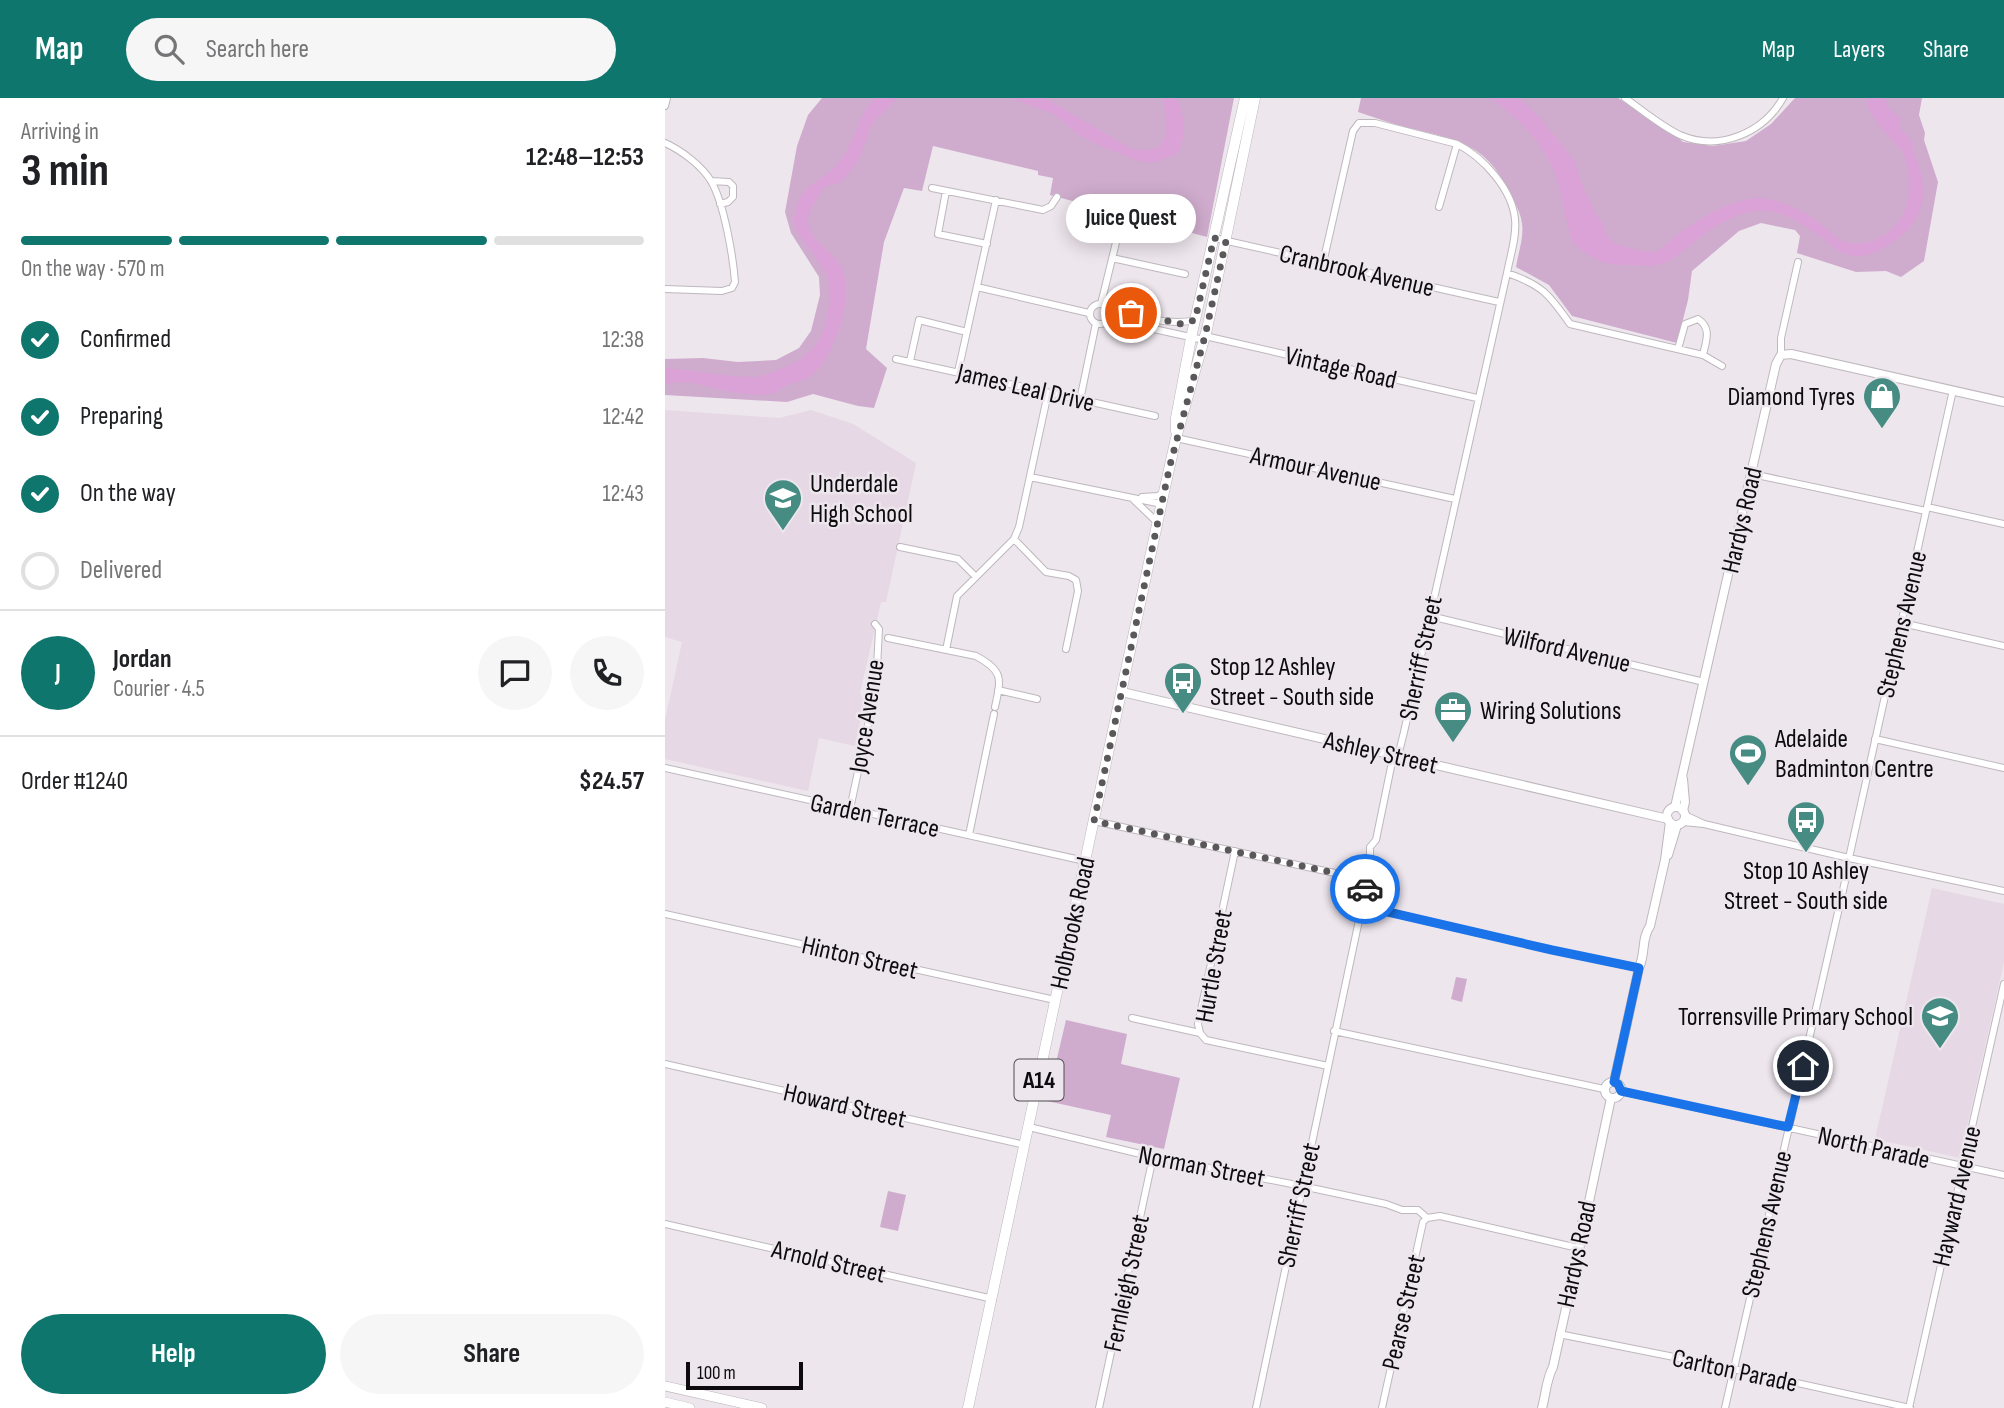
<!DOCTYPE html>
<meta charset="utf-8">
<style>
:root{--surface:#fff;--page:#f6f6f6;--text:#202124;--muted:#757577;--line:#e0e0e0;--accent:#0f766e}
body{margin:0;font-family:"Sofia Sans Condensed",sans-serif;background:var(--page);color:var(--text);height:100vh;display:flex;flex-direction:column;font-size:26px;white-space:nowrap}
*{box-sizing:border-box;margin:0}
p{font-size:23px;color:var(--muted)}
.icon{flex:none;width:38px;height:38px;fill:none;stroke:currentColor;stroke-width:2;stroke-linecap:round;stroke-linejoin:round}
.map{position:relative;flex:1;overflow:hidden}
.side{display:flex;flex-direction:column;background:var(--surface);width:665px}
.side>*{flex:none}
.scale{position:absolute;left:21px;bottom:18px;width:117px;box-sizing:border-box;padding-left:7px;border:4px solid #0d0b0d;border-top:0;font-size:19px;line-height:24px;white-space:nowrap;color:#0d0b0d;-webkit-text-stroke:5px #ede6ed;paint-order:stroke}
.pin{position:absolute;display:grid;place-items:center;width:60px;height:60px;color:#fff;margin:-30px;border:4px solid #fff;border-radius:50%;box-shadow:0 2px 7px #0007}
.courier{position:absolute;display:grid;place-items:center;width:70px;height:70px;margin:-35px;border:5px solid #1a73e8;border-radius:50%;background:#fff;color:#222;box-shadow:0 2px 9px #0007}
.bubble{position:absolute;height:49px;border-radius:24px;background:var(--surface);box-shadow:0 4px 18px #0003;font-size:23px;font-weight:700;line-height:49px;text-align:center}
.head em{font-style:normal;font-weight:700}
.head div{display:flex;flex-direction:column-reverse}
.head{display:flex;align-items:center;justify-content:space-between;height:119px;padding:0 21px}
h1{font-size:46px;font-weight:700;line-height:52px}
.bar{display:grid;grid-template-columns:repeat(4,1fr);gap:10px 7px;align-content:center;height:84px;padding:0 21px}
.bar i{height:9px;border-radius:5px;background:var(--line)}
.bar .current{background:var(--accent)}
.bar p{grid-column:span 4}
.line{display:flex;align-items:center;gap:18px;padding:0 21px;border-top:2px solid var(--line)}
.line div{flex:1}
.round{display:grid;place-items:center;flex:none;width:74px;height:74px;border-radius:37px;background:var(--page)}
ol{padding:0 21px;list-style:none}
li{display:flex;align-items:center;gap:21px;height:77px}
li p{margin-inline-start:auto}
li .icon{padding:7px;border-radius:50%;background:var(--accent);color:#fff;stroke-width:4}
li:last-child{color:var(--muted)}
li i{width:38px;height:38px;border:4px solid var(--line);border-radius:50%}
.button{display:flex;gap:14px;margin-top:auto;padding:14px 21px}
.button a{flex:1;height:80px;border-radius:42px;background:var(--accent);color:#fff;font-size:28px;font-weight:700;line-height:80px;text-align:center}
.button a+a{background:var(--page);color:var(--text)}
header{display:flex;align-items:center;gap:42px;box-sizing:border-box;height:98px;padding:0 35px;background:var(--accent);color:#fff}
header strong{font-size:33px}
nav{display:flex;gap:38px;margin-inline-start:auto;font-size:24px}
.search{width:490px;height:63px;background:var(--page);display:flex;align-items:center;gap:18px;box-sizing:border-box;padding:0 24px;border-radius:38px;color:var(--muted);font-size:26px}
main{display:flex;flex:1;min-height:0}
.map>svg:first-child{display:block}
</style>
<header>
<strong>Map</strong>
<div class="search"><svg class="icon" aria-label="search" viewBox="0 0 24 24"><circle cx="10" cy="10" r="6"/><path d="M15 15l6 6"/></svg>Search here</div>
<nav><a>Map</a><a>Layers</a><a>Share</a></nav>
</header>
<main>
<section class="side">
<div class="head"><div><h1>3 min</h1><p>Arriving in</p></div><em>12:48–12:53</em></div>
<div class="bar"><i class="current"></i><i class="current"></i><i class="current"></i><i></i><p>On the way · 570 m</p></div>
<ol>
<li><svg class="icon" aria-label="check" viewBox="0 0 24 24"><path d="M5 12l5 5 9-10"/></svg>Confirmed<p>12:38</p></li>
<li><svg class="icon" aria-label="check" viewBox="0 0 24 24"><path d="M5 12l5 5 9-10"/></svg>Preparing<p>12:42</p></li>
<li><svg class="icon" aria-label="check" viewBox="0 0 24 24"><path d="M5 12l5 5 9-10"/></svg>On the way<p>12:43</p></li>
<li><i></i>Delivered</li>
</ol>
<div class="line" style="height:126px"><b class="round" style="background:var(--accent);color:#fff">J</b><div><b>Jordan</b><p>Courier · 4.5</p></div><a class="round"><svg class="icon" aria-label="chat" viewBox="0 0 24 24"><path d="M4 5h16v11H9l-5 4z"/></svg></a><a class="round"><svg class="icon" aria-label="phone" viewBox="0 0 24 24"><path d="M5 4h4l2 5-3 2q2 4 5 5l2-3 5 2v4C11 20 4 13 5 4z"/></svg></a></div>
<div class="line" style="height:91px"><div>Order #1240</div><b>$24.57</b></div>
<div class="button"><a>Help</a><a>Share</a></div>
</section>
<div class="map">
<svg width="1339" height="1310" viewBox="0 0 1339 1310">
<rect width="100%" height="100%" fill="#ede6ed"/>
<path fill="#e6d8e5" d="M 0,312 L 114,320 L 146,312 L 188,326 L 251,365 L 221,504 L 216,504 L 195,595 L 199,605 L 190,648 L 154,640 L 143,693 L 0,661 L 0,622 L 17,544 L 0,539 Z
M 1267,790 L 1339,806 L 1339,864 L 1295,1060 L 1210,1041 Z"/>
<path fill="#cfaccd" d="M 157,0 L 569,0 L 542,139 L 385,97 L 388,80 L 373,77 L 373,73 L 268,48 L 257,93 L 239,90 L 219,144 L 201,251 L 222,270 L 209,310 L 193,308 L 148,296 L 122,304 L 0,297 L 0,261 L 38,260 L 73,264 L 111,262 L 134,250 L 146,233 L 155,197 L 154,179 L 126,135 L 120,114 L 132,48 L 143,17 Z
M 696,0 L 953,0 L 1008,35 L 1018,44 L 1048,48 L 1081,43 L 1106,26 L 1130,0 L 1257,0 L 1254,17 L 1260,35 L 1259,42 L 1273,84 L 1259,163 L 1236,179 L 1221,173 L 1191,174 L 1132,155 L 1135,138 L 1130,132 L 1096,125 L 1074,133 L 1027,173 L 1023,202 L 1012,245 L 907,218 L 884,187 L 851,169 C 853,156 859,139 857,126 C 856,115 850,105 845,95 C 820,44 792,42 740,29 C 725,25 709,19 693,14 Z
M 791,879 L 802,881 L 797,904 L 786,901 Z
M 401,922 L 462,936 L 456,966 L 515,980 L 499,1051 L 441,1039 L 446,1017 L 382,1003 Z
M 223,1093 L 241,1097 L 233,1133 L 215,1129 Z"/>
<path fill="#daa2d6" d="M 211,0 L 232,0 L 207,26 L 195,59 L 182,78 L 176,84 L 159,89 C 154,100 142,111 143,123 C 143,141 165,151 174,165 C 193,192 170,259 146,278 C 138,283 129,284 121,288 C 117,289 115,292 112,294 C 91,303 49,289 27,285 C 18,284 9,285 0,286 L 0,270 C 30,272 60,279 90,279 C 101,278 110,273 120,269 C 147,257 158,243 163,214 C 164,203 166,193 163,182 C 158,163 128,136 129,123 C 132,81 160,87 178,59 C 191,40 193,15 211,0 Z
M 347,0 L 380,0 L 467,51 C 509,58 502,31 498,0 L 512,0 C 520,21 522,34 513,55 L 492,64 L 476,64 L 431,46 L 416,38 L 388,16 Z
M 825,0 L 854,0 L 875,20 L 909,62 L 917,86 L 931,117 L 938,126 L 941,136 L 946,142 L 951,146 L 976,153 L 991,154 C 998,150 1002,146 1007,141 C 1024,126 1061,105 1083,101 C 1107,97 1134,109 1153,124 C 1161,130 1169,139 1178,143 C 1194,149 1211,144 1223,134 C 1258,108 1244,58 1225,27 C 1220,18 1212,9 1207,0 L 1221,0 C 1221,9 1228,16 1236,20 L 1234,28 C 1260,66 1274,115 1228,144 C 1215,153 1201,161 1184,157 C 1174,155 1165,146 1157,140 C 1137,126 1115,109 1089,113 C 1065,117 1042,133 1024,148 C 1015,155 1008,162 997,166 C 988,169 976,167 965,167 C 940,168 928,162 908,145 C 901,126 899,105 893,85 C 883,50 855,20 825,0 Z"/>
<g fill="none" stroke-linecap="round" stroke-linejoin="round">
<path stroke="#daa2d6" stroke-width="14" d="M 1211,0 L 1209,7 L 1222,26 L 1241,47"/>
<defs>
<path id="minor" d="M 960,0 C 977,12 996,28 1015,37 C 1054,54 1098,35 1118,0
M 0,8 L 2,0
M 0,45 C 16,52 37,68 46,83 C 59,105 68,158 70,184 L 67,190 L 57,193 L 0,191
M 46,83 L 64,84 L 68,88 L 68,99 L 63,104 L 55,106
M 267,90 L 378,112 L 386,108 L 392,99
M 281,93 L 273,136 L 322,146
M 774,109 L 792,46
M 549,140 L 834,204
M 447,160 L 520,176
M 658,165 L 688,33 L 694,25 L 710,25 L 792,46 C 818,59 847,91 850,121 C 852,139 845,158 842,175 L 739,634 L 733,658 L 727,664 L 711,742 L 705,749 L 705,771 L 696,783
M 842,175 C 877,187 884,196 905,226 L 1038,257 L 1057,268
M 312,189 L 424,215
M425 216a10 10 0 1 1 20 0a10 10 0 1 1-20 0Z
M 436,206 L 456,124
M 444,214 C 473,216 503,229 530,222
M 443,221 L 539,242
M 540,238 L 812,300
M 1013,251 L 1020,226 L 1033,221 C 1047,230 1041,243 1038,257
M 1116,257 L 1116,240 L 1133,164
M 231,261 L 490,318
M 245,263 L 254,222 L 302,234
M 293,274 L 331,102
M 415,302 L 431,225
M 511,340 L 790,401
M 1087,376 L 1261,413
M 365,379 L 497,406
M 477,399 L 493,398 L 499,394
M 469,402 L 493,425
M 1262,409 L 1339,426
M 349,441 L 381,474 L 404,478 L 411,482 L 413,493 L 401,551
M 235,449 L 293,461 L 310,478
M 765,518 L 1039,584
M 1237,525 L 1339,548
M 223,540 L 311,558 C 339,573 336,581 330,609
M 281,552 L 292,498 L 349,441 L 354,429 L 383,295
M 333,592 L 372,601
M 1210,641 L 1339,670
M 0,670 L 420,763
M 185,711 L 211,589 L 214,531 L 210,526
M 1020,717 L 1039,726
M 429,723 L 693,780 L 696,783
M 1018,724 L 1039,726 L 1184,760 L 1339,793
M 304,737 L 329,616
M 570,753 L 533,926 L 535,935 L 541,942 L 663,968
M 1184,760 L 1288,292
M 697,808 L 887,852 L 974,870
M 0,816 L 390,902
M 467,920 L 535,935
M 669,933 L 939,991
M 0,966 L 360,1047
M 956,993 L 1339,1077
M 364,1029 L 488,1059 L 637,1088 L 721,1106 L 737,1112 L 753,1112 L 762,1120
M 762,1120 L 775,1118 L 913,1150
M 0,1126 L 328,1201
M 894,1236 L 1069,1271 L 1245,1310
M 434,1310 L 488,1059
M 591,1310 L 697,808 L 700,791 L 696,783
M 717,1310 L 758,1124 L 762,1120
M 1060,1310 L 1181,779
M 1244,1310 L 1339,886"/>
<path id="tertiary" d="M 457,594 L 1003,721
M 1018,681 L 1020,704 L 1018,713
M 1010,709 L 1111,266 L 1116,257 L 1126,256 L 1339,304
M1002 718a9 9 0 1 1 18 0a9 9 0 1 1-18 0Z
M 1003,757 L 1012,727
M940 992a8 8 0 1 1 16 0a8 8 0 1 1-16 0Z
M 949,984 L 974,870 C 981,854 976,841 985,828 L 1000,762 L 1005,724
M 877,1310 C 881,1296 881,1282 888,1269 L 917,1138 L 917,1125 L 922,1113 L 946,1000"/>
<path id="secondary" d="M 0,1288 L 97,1310
M 0,1304 L 25,1310"/>
<path id="primary" d="M 511,333 L 511,320 L 526,240 L 580,0
M 303,1310 L 499,394 L 511,340 L 542,231 L 590,0"/>
</defs>
<use href="#minor" stroke="#beb7bd" stroke-width="8"/>
<use href="#tertiary" stroke="#beb7bd" stroke-width="10"/>
<use href="#secondary" stroke="#beb7bd" stroke-width="10"/>
<use href="#primary" stroke="#beb7bd" stroke-width="11"/>
<use href="#minor" stroke="#fff" stroke-width="6"/>
<use href="#tertiary" stroke="#fff" stroke-width="8"/>
<use href="#secondary" stroke="#fff" stroke-width="9"/>
<use href="#primary" stroke="#fff" stroke-width="10"/>
</g>
<g fill="none" stroke-linecap="round" stroke-linejoin="round">
<path stroke="#5b585b" stroke-width="7" stroke-dasharray="0 12.6" d="M 466,215 L 516,226 L 530,222 L 549,140 L 561,143 L 540,238 L 505,367 L 429,723 L 693,780 L 700,791"/>
<path stroke="#1a73e8" stroke-width="9" d="M 700,791 L 697,808 L 887,852 L 974,870 L 949,984 L 953,986 L 956,993 L 1123,1029 L 1138,968"/>
</g>
<defs>
<symbol id="shop-pin" viewBox="-11 -11 22 30"><path d="M0 17L-7.5 6A9.5 9.5 0 1 1 7.5 6Z" fill="#468c83" stroke="#ede6ed"/><path d="M-5-2.5h2.3a2.7 3.5 0 0 1 5.4 0H5L5.5 6h-11ZM-1.5-2.5h3a1.5 2.3 0 0 0-3 0Z" fill="#fff"/></symbol>
<symbol id="school-pin" viewBox="-11 -11 22 30"><path d="M0 17L-7.5 6A9.5 9.5 0 1 1 7.5 6Z" fill="#468c83" stroke="#ede6ed"/><path d="M0-5L7-2L0 1L-7-2ZM-4 1L0 2.5L4 1V4Q0 6-4 4Z" fill="#fff"/></symbol>
<symbol id="bus-pin" viewBox="-11 -11 22 30"><path d="M0 17L-7.5 6A9.5 9.5 0 1 1 7.5 6Z" fill="#468c83" stroke="#ede6ed"/><path d="M-5-6H5V4H4V6H2V4H-2V6H-4V4H-5ZM-3.5-4V0h7V-4ZM-3.5 1.2v1.5H-2V1.2ZM2 1.2v1.5H3.5V1.2Z" fill="#fff"/></symbol>
<symbol id="office-pin" viewBox="-11 -11 22 30"><path d="M0 17L-7.5 6A9.5 9.5 0 1 1 7.5 6Z" fill="#468c83" stroke="#ede6ed"/><path d="M-6-3h4V-5.5h4V-3h4V5H-6ZM-1-4.5V-3h2v-1.5ZM-6 0V1H6V0Z" fill="#fff"/></symbol>
<symbol id="stadium-pin" viewBox="-11 -11 22 30"><path d="M0 17L-7.5 6A9.5 9.5 0 1 1 7.5 6Z" fill="#468c83" stroke="#ede6ed"/><path d="M0-5a6.5 5 0 1 0 0 10a6.5 5 0 1 0 0-10ZM-3.5-1.8h7v3.6h-7Z" fill="#fff"/></symbol>
</defs>
<g fill-rule="evenodd">
<use href="#shop-pin" x="1195" y="276" width="44" height="60"/>
<use href="#school-pin" x="96" y="378" width="44" height="60"/>
<use href="#bus-pin" x="496" y="561" width="44" height="60"/>
<use href="#office-pin" x="766" y="590" width="44" height="60"/>
<use href="#stadium-pin" x="1061" y="633" width="44" height="60"/>
<use href="#bus-pin" x="1119" y="700" width="44" height="60"/>
<use href="#school-pin" x="1253" y="896" width="44" height="60"/>
</g>
<g text-anchor="middle" stroke-width="5" stroke-linejoin="round" paint-order="stroke">
<rect fill="#ede6ed" stroke="#504d50" stroke-width="2" x="349.5" y="961.5" width="49" height="41" rx="5"/>
<g font-size="24" font-weight="bold" fill="#0d0b0d">
<text x="374" y="990">A14</text>
</g>
<g font-size="26" fill="#0d0b0d" stroke="#ede6ed">
<text transform="translate(692 172) rotate(13)" y="9">Cranbrook Avenue</text>
<text transform="translate(676 269) rotate(13)" y="9">Vintage Road</text>
<text transform="translate(361 289) rotate(13)" y="9">James Leal Drive</text>
<text transform="translate(651 370) rotate(12)" y="9">Armour Avenue</text>
<text transform="translate(1076 422) rotate(-77)" y="9">Hardys Road</text>
<text transform="translate(1236 526) rotate(-77)" y="9">Stephens Avenue</text>
<text transform="translate(902 551) rotate(13)" y="9">Wilford Avenue</text>
<text transform="translate(755 560) rotate(-78)" y="9">Sherriff Street</text>
<text transform="translate(201 618) rotate(-81)" y="9">Joyce Avenue</text>
<text transform="translate(716 654) rotate(13)" y="9">Ashley Street</text>
<text transform="translate(210 717) rotate(12)" y="9">Garden Terrace</text>
<text transform="translate(407 825) rotate(-78)" y="9">Holbrooks Road</text>
<text transform="translate(195 859) rotate(13)" y="9">Hinton Street</text>
<text transform="translate(548 868) rotate(-80)" y="9">Hurtle Street</text>
<text transform="translate(180 1007) rotate(13)" y="9">Howard Street</text>
<text transform="translate(1209 1049) rotate(13)" y="9">North Parade</text>
<text transform="translate(537 1068) rotate(11)" y="9">Norman Street</text>
<text transform="translate(1291 1098) rotate(-77)" y="9">Hayward Avenue</text>
<text transform="translate(633 1107) rotate(-78)" y="9">Sherriff Street</text>
<text transform="translate(1101 1126) rotate(-77)" y="9">Stephens Avenue</text>
<text transform="translate(911 1156) rotate(-78)" y="9">Hardys Road</text>
<text transform="translate(164 1163) rotate(13)" y="9">Arnold Street</text>
<text transform="translate(461 1185) rotate(-78)" y="9">Fernleigh Street</text>
<text transform="translate(738 1214) rotate(-77)" y="9">Pearse Street</text>
<text transform="translate(1070 1272) rotate(12)" y="9">Carlton Parade</text>
</g>
<g font-size="26" fill="#0d0b0d" stroke="#ede6ed" text-anchor="start">
<text x="1190" y="307" text-anchor="end">Diamond Tyres</text>
<text x="145" y="394">Underdale<tspan x="145" dy="30">High School</tspan></text>
<text x="545" y="577">Stop 12 Ashley<tspan x="545" dy="30">Street - South side</tspan></text>
<text x="815" y="621">Wiring Solutions</text>
<text x="1110" y="649">Adelaide<tspan x="1110" dy="30">Badminton Centre</tspan></text>
<text x="1141" y="781" text-anchor="middle">Stop 10 Ashley<tspan x="1141" dy="30">Street - South side</tspan></text>
<text x="1248" y="927" text-anchor="end">Torrensville Primary School</text>
</g>
</g>
</svg>
<div class="scale">100 m</div>
<div class="pin" style="left:466px;top:215px;background:#ea580c"><svg class="icon" aria-label="bag" viewBox="0 0 24 24"><path d="M5 8h14l-1 12H6zM9 8a3 3 0 0 1 6 0"/></svg></div>
<div class="pin" style="left:1138px;top:968px;background:#1f2937"><svg class="icon" aria-label="home" viewBox="0 0 24 24"><path d="M3 11l9-7 9 7M6 9v11h12V9"/></svg></div>
<div class="courier" style="left:700px;top:791px"><svg class="icon" aria-label="car" viewBox="0 0 24 24"><path d="M5 17H2v-5l4-1 3-4h7l3 4 3 1v5h-3M9 17h6M6 11h13"/><circle cx="7" cy="17" r="2"/><circle cx="17" cy="17" r="2"/></svg></div>
<div class="bubble" style="left:401px;top:96px;width:130px">Juice Quest</div>
</div>
</main>
